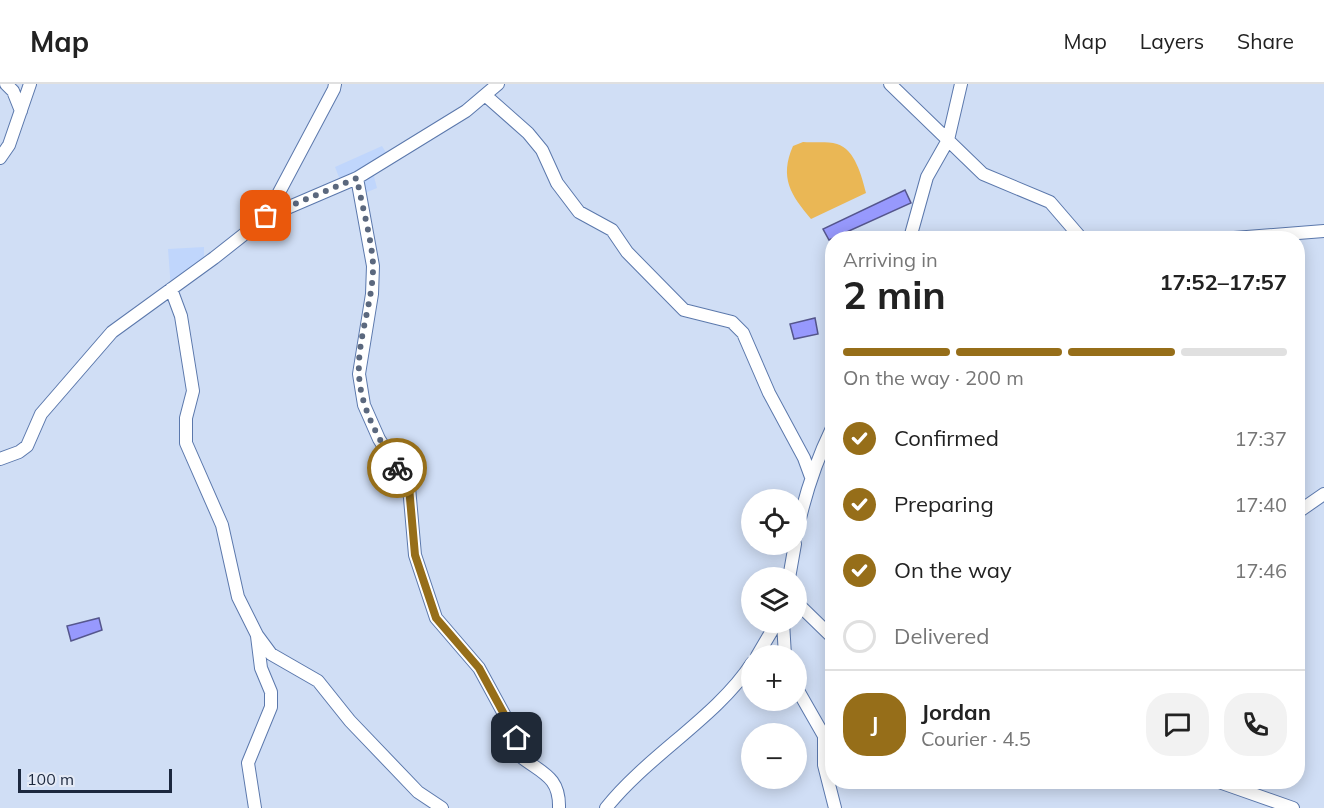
<!DOCTYPE html>
<meta charset="utf-8">
<style>
:root{--surface:#fff;--page:#f2f2f2;--text:#222;--muted:#767676;--line:#e0e0e0;--accent:#966e19}
body{margin:0;font-family:Mulish,sans-serif;background:var(--page);color:var(--text);height:100vh;display:flex;flex-direction:column;font-size:22px;white-space:nowrap}
*{box-sizing:border-box;margin:0}
p{font-size:20px;color:var(--muted)}
.icon{flex:none;width:33px;height:33px;fill:none;stroke:currentColor;stroke-width:2;stroke-linecap:round;stroke-linejoin:round}
.map{position:relative;flex:1;overflow:hidden}
.sheet{position:absolute;left:825px;top:147px;width:480px;height:558px;display:flex;flex-direction:column;background:var(--surface);border-radius:24px;box-shadow:0 3px 15px #0003}
.sheet>*{flex:none}
.fabs{position:absolute;left:741px;top:405px;display:grid;gap:12px}
.fabs a{display:grid;place-items:center;width:66px;height:66px;border-radius:50%;background:var(--surface);box-shadow:0 3px 15px #0003;font-size:30px}
.scale{position:absolute;left:18px;bottom:15px;width:154px;box-sizing:border-box;padding-left:6px;border:3px solid #1c283e;border-top:0;font-size:16px;line-height:21px;white-space:nowrap;color:#1c283e;-webkit-text-stroke:4px #e4eaf6;paint-order:stroke}
.pin{position:absolute;display:grid;place-items:center;width:51px;height:51px;color:#fff;margin:-26px;border-radius:12px;box-shadow:0 3px 9px #0006}
.courier{position:absolute;display:grid;place-items:center;width:60px;height:60px;margin:-30px;border:4px solid #966e19;border-radius:50%;background:#fff;color:#222;box-shadow:0 2px 8px #0007}
.summary em{font-style:normal;font-weight:700}
.summary div{display:flex;flex-direction:column-reverse}
.summary{display:flex;align-items:center;justify-content:space-between;height:102px;padding:0 18px}
h1{font-size:39px;font-weight:700;line-height:45px}
.bar{display:grid;grid-template-columns:repeat(4,1fr);gap:9px 6px;align-content:center;height:72px;padding:0 18px}
.bar i{height:8px;border-radius:4px;background:var(--line)}
.bar .on{background:var(--accent)}
.bar p{grid-column:span 4}
.line{display:flex;align-items:center;gap:15px;padding:0 18px;border-top:2px solid var(--line)}
.line div{flex:1}
.round{display:grid;place-items:center;flex:none;width:63px;height:63px;border-radius:24px;background:var(--page)}
ol{padding:0 18px;list-style:none}
li{display:flex;align-items:center;gap:18px;height:66px}
li p{margin-inline-start:auto}
li .icon{padding:6px;border-radius:50%;background:var(--accent);color:#fff;stroke-width:4}
li:last-child{color:var(--muted)}
li i{width:33px;height:33px;border:3px solid var(--line);border-radius:50%}
header{display:flex;align-items:center;gap:36px;box-sizing:border-box;height:84px;padding:0 30px;background:var(--surface);border-bottom:2px solid var(--line)}
header strong{font-size:28px}
nav{display:flex;gap:33px;margin-inline-start:auto;font-size:21px}
.map>svg:first-child{display:block}
</style>
<header>
<strong>Map</strong>
<nav><a>Map</a><a>Layers</a><a>Share</a></nav>
</header>
<div class="map">
<svg width="1324" height="724" viewBox="0 0 1324 724">
<rect width="100%" height="100%" fill="#d0def5"/>
<path fill="#c0d6fc" d="M 382,62 L 390,75 L 372,85 L 377,104 L 360,111 L 357,95 L 342,101 L 335,83 Z
M 204,163 L 204,181 L 171,205 L 168,165 Z"/>
<path fill="#eab755" d="M 803,58 C 813,59 827,57 837,60 C 855,65 862,93 866,109 L 811,135 C 791,111 779,94 793,62 Z"/>
<path fill="#9799fd" stroke="#55568d" stroke-width="1.5" d="M 905,106 L 911,119 L 829,156 L 823,145 Z
M 815,234 L 818,250 L 794,255 L 790,240 Z
M 99,534 L 102,546 L 71,557 L 67,542 Z"/>
<g fill="none" stroke-linecap="round" stroke-linejoin="round">
<defs>
<path id="minor" d="M 6,0 L 13,7 L 21,27
M 890,0 L 983,90 L 1050,118 L 1081,154
M 485,11 L 528,49 L 542,66 L 557,99 L 579,128 L 612,146 L 627,168 L 684,226 L 732,238 L 743,249 L 769,309 L 804,374 L 811,393
M 0,74 L 9,61 L 30,0
M 357,94 L 373,182 L 372,210 L 359,290 L 364,321 L 379,355 L 409,403 L 415,471 L 436,534 L 479,584 L 517,654 L 520,672 C 541,689 560,692 559,724
M 266,133 L 357,94 L 466,27 L 498,0
M 910,154 L 927,93 L 948,56 L 961,0
M 1234,154 L 1324,147
M 171,205 L 181,232 L 193,307 L 186,334 L 186,359 L 222,441 L 238,513 L 257,551 L 271,570 L 318,597 L 350,637 L 418,708 L 442,724
M 0,375 L 19,368 L 27,362 L 41,330 L 112,248 L 214,174 L 266,133 L 334,5 L 335,0
M 1298,428 L 1324,410
M 796,452 C 804,413 815,379 832,344
M 789,494 L 795,460
M 796,518 L 832,553
M 783,538 L 785,572
M 757,572 L 777,538
M 796,603 L 824,652 L 824,681 L 835,724
M 1219,698 L 1293,724
M 255,724 L 248,679 L 271,623 L 271,608 L 261,584 L 257,552
M 606,724 C 647,672 717,633 752,579"/>
</defs>
<use href="#minor" stroke="#5b78ac" stroke-width="14"/>
<use href="#minor" stroke="#fff" stroke-width="12"/>
</g>
<g fill="none" stroke-linecap="round" stroke-linejoin="round">
<path stroke="#5b687e" stroke-width="6" stroke-dasharray="0 10.8" d="M 266,132 L 357,94 C 361,119 374,163 373,186 C 372,221 357,256 359,291 C 361,326 379,355 397,384"/>
<path stroke="#966e19" stroke-width="8" d="M 397,384 L 409,403 L 415,471 L 436,534 L 479,584 L 517,654"/>
</g>
</svg>
<div class="fabs">
<a><svg class="icon" aria-label="locate" viewBox="0 0 24 24"><circle cx="12" cy="12" r="6"/><path d="M12 2v4M12 18v4M2 12h4M18 12h4"/></svg></a>
<a><svg class="icon" aria-label="layers" viewBox="0 0 24 24"><path d="M12 4l9 5-9 5-9-5zM3 14l9 5 9-5"/></svg></a>
<a>+</a>
<a>−</a>
</div>
<div class="scale">100 m</div>
<div class="pin" style="left:266px;top:132px;background:#ea580c"><svg class="icon" aria-label="bag" viewBox="0 0 24 24"><path d="M5 8h14l-1 12H6zM9 8a3 3 0 0 1 6 0"/></svg></div>
<div class="pin" style="left:517px;top:654px;background:#1f2937"><svg class="icon" aria-label="home" viewBox="0 0 24 24"><path d="M3 11l9-7 9 7M6 9v11h12V9"/></svg></div>
<div class="courier" style="left:397px;top:384px"><svg class="icon" aria-label="bike" viewBox="0 0 24 24"><circle cx="6" cy="16" r="4"/><circle cx="18" cy="16" r="4"/><path d="M6 16l4-8h5l3 8M10 8l3 8H6M13 5h3"/></svg></div>
<section class="sheet">
<div class="summary"><div><h1>2 min</h1><p>Arriving in</p></div><em>17:52–17:57</em></div>
<div class="bar"><i class="on"></i><i class="on"></i><i class="on"></i><i></i><p>On the way · 200 m</p></div>
<ol>
<li><svg class="icon" aria-label="check" viewBox="0 0 24 24"><path d="M5 12l5 5 9-10"/></svg>Confirmed<p>17:37</p></li>
<li><svg class="icon" aria-label="check" viewBox="0 0 24 24"><path d="M5 12l5 5 9-10"/></svg>Preparing<p>17:40</p></li>
<li><svg class="icon" aria-label="check" viewBox="0 0 24 24"><path d="M5 12l5 5 9-10"/></svg>On the way<p>17:46</p></li>
<li><i></i>Delivered</li>
</ol>
<div class="line" style="height:108px"><b class="round" style="background:var(--accent);color:#fff">J</b><div><b>Jordan</b><p>Courier · 4.5</p></div><a class="round"><svg class="icon" aria-label="chat" viewBox="0 0 24 24"><path d="M4 5h16v11H9l-5 4z"/></svg></a><a class="round"><svg class="icon" aria-label="phone" viewBox="0 0 24 24"><path d="M5 4h4l2 5-3 2q2 4 5 5l2-3 5 2v4C11 20 4 13 5 4z"/></svg></a></div>
</section>
</div>
